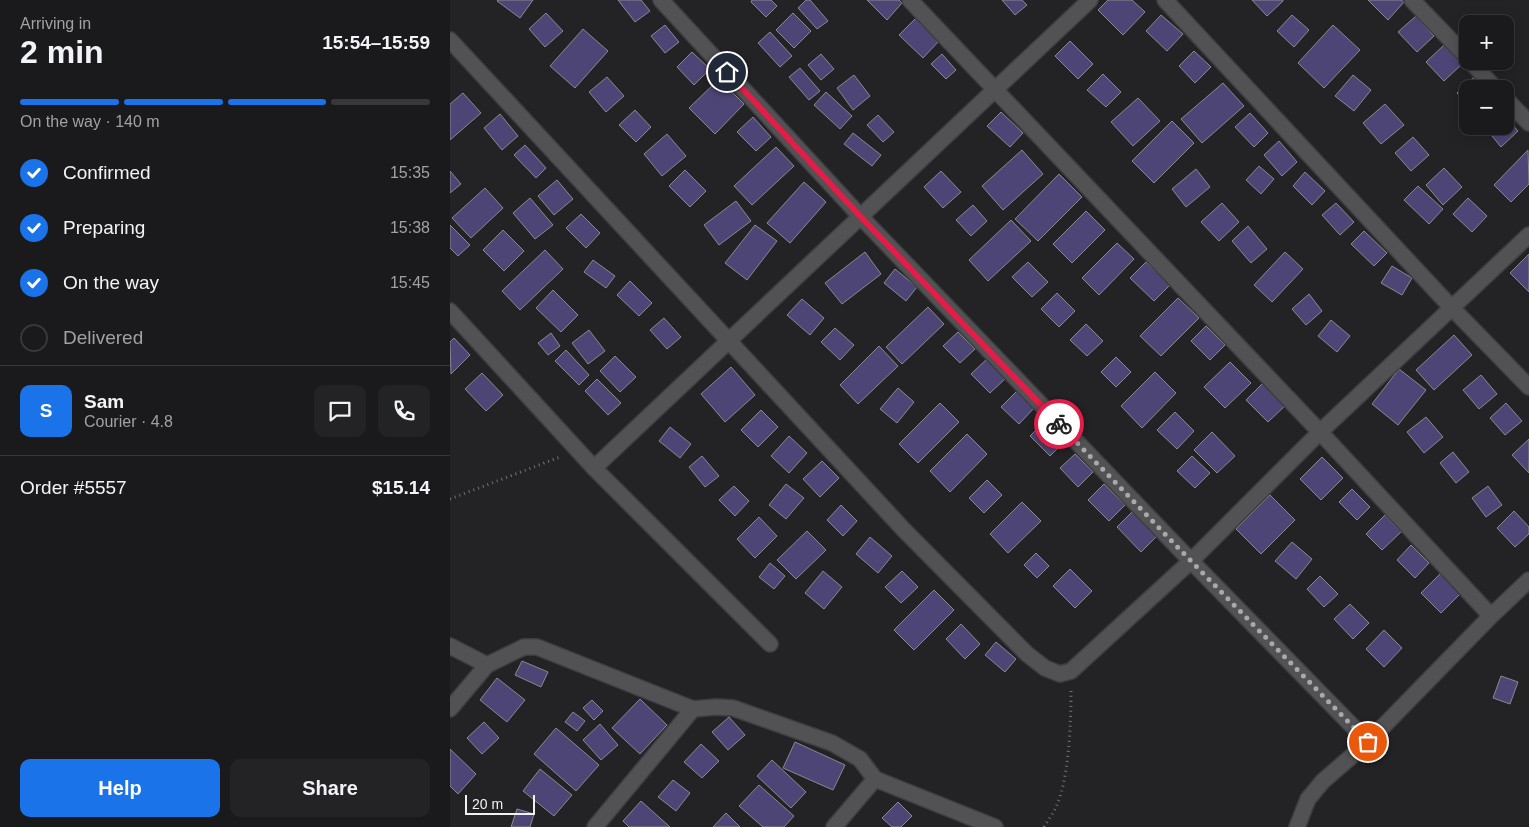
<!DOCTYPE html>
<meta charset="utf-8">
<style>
:root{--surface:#1a1a1c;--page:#232325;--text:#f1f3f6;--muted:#9fa1a3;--line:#38383b;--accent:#1a73e8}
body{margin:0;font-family:Helvetica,sans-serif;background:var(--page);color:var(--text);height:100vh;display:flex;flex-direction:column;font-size:19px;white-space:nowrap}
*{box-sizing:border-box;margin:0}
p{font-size:16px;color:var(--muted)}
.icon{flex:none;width:28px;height:28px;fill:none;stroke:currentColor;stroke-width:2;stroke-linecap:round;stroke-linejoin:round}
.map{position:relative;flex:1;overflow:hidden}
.panel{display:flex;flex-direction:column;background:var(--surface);width:450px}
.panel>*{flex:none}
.tools{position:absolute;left:1009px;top:15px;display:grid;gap:10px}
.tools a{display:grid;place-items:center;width:55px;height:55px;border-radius:10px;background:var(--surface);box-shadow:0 2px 12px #0003,0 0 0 1px var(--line);font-size:25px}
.scale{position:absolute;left:15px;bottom:12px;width:70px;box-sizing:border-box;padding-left:5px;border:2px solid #f1f1f3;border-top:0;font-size:14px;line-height:18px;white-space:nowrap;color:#f1f1f3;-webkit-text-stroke:4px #232326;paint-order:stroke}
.pin{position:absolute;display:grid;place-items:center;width:42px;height:42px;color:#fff;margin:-21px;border:2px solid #fff;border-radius:50%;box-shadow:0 1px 5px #0007}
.courier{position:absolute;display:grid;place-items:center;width:50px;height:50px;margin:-25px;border:4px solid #e11d48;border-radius:50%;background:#fff;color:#222;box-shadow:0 1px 6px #0007}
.summary em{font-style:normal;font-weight:700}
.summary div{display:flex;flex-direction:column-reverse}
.summary{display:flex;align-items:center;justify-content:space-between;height:85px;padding:0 20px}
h1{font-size:32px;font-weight:700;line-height:38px}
.bar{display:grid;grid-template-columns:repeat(4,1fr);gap:8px 5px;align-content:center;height:60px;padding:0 20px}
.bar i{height:6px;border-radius:4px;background:var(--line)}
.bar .current{background:var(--accent)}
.bar p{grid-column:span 4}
.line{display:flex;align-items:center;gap:12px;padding:0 20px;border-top:1px solid var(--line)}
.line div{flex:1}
.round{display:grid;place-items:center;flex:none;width:52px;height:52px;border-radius:10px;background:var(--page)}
ol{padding:0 20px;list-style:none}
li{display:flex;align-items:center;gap:15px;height:55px}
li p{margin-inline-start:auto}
li .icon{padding:5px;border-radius:50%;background:var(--accent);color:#fff;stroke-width:4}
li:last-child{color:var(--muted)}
li i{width:28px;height:28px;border:2px solid var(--line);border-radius:50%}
.primary-button{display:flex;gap:10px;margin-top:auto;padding:10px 20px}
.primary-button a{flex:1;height:58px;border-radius:10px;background:var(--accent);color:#fff;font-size:20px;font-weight:700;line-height:58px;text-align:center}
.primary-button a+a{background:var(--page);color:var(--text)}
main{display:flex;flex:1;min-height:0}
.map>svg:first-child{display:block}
</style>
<main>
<section class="panel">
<div class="summary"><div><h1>2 min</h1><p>Arriving in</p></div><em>15:54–15:59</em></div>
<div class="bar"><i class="current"></i><i class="current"></i><i class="current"></i><i></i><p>On the way · 140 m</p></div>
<ol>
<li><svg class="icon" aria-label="check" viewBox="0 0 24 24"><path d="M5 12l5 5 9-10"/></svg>Confirmed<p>15:35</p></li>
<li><svg class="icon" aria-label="check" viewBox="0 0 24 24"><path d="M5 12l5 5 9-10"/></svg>Preparing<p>15:38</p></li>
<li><svg class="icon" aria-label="check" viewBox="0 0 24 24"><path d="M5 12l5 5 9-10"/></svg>On the way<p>15:45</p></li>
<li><i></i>Delivered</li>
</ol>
<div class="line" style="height:90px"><b class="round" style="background:var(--accent);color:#fff">S</b><div><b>Sam</b><p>Courier · 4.8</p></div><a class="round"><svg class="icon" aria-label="chat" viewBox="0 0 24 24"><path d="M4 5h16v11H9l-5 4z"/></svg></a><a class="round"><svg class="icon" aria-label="phone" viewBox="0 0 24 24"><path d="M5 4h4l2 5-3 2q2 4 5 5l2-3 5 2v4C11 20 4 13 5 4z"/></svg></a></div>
<div class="line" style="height:65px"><div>Order #5557</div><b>$15.14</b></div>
<div class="primary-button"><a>Help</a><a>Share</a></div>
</section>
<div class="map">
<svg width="1079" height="827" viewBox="0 0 1079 827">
<rect width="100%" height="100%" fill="#232326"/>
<path fill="#4d4575" stroke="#8a898d" d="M 48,0 L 83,0 L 70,18 L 47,1 Z
M 168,0 L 191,0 L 200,11 L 185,22 Z
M 302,0 L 321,0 L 327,6 L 316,17 L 301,2 Z
M 356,0 L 360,0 L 378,21 L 367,29 L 348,8 Z
M 417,0 L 449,0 L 452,3 L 437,20 Z
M 552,0 L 572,0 L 577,5 L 565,15 Z
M 658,0 L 682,0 L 695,12 L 673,35 L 648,10 Z
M 802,0 L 833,0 L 833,1 L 817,16 Z
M 918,0 L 951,0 L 954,2 L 938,20 Z
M 96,13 L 113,31 L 95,47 L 79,29 Z
M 343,13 L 361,31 L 344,48 L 326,30 Z
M 711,15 L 733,34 L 717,51 L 696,31 Z
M 842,15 L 859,30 L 844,47 L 827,31 Z
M 966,16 L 984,36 L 967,52 L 948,32 Z
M 466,18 L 489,41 L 473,58 L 449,35 Z
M 215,25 L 229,42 L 215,53 L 201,36 Z
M 883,25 L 910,50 L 874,88 L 848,63 Z
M 133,29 L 158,51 L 125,88 L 100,66 Z
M 320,32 L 342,56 L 330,67 L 308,43 Z
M 620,41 L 643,64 L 628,79 L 605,56 Z
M 994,45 L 1012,64 L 994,81 L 976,62 Z
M 744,51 L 761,67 L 745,83 L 729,66 Z
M 242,52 L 260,69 L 244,85 L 227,67 Z
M 371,54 L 384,69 L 371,80 L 358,65 Z
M 492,54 L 506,70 L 496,79 L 481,64 Z
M 350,68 L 370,91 L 359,100 L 339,77 Z
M 653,74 L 671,92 L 656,107 L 637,90 Z
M 404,75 L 420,96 L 403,110 L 387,88 Z
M 903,75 L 921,90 L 904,111 L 885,96 Z
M 157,77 L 174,96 L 156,112 L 139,92 Z
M 1024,77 L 1035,89 L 1018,89 L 1018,105 L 1007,93 Z
M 269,79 L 294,104 L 265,134 L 239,108 Z
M 773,83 L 794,106 L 752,143 L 731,119 Z
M 376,92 L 402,116 L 390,129 L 364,105 Z
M 13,93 L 31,113 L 0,140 L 0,104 Z
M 688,98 L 710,121 L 683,146 L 661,122 Z
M 935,104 L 954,125 L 931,144 L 913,123 Z
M 185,110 L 201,127 L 186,142 L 169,125 Z
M 551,112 L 573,133 L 560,147 L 537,126 Z
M 800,113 L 818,133 L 804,147 L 785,127 Z
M 50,114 L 68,136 L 52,150 L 34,128 Z
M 428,115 L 444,132 L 433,142 L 417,125 Z
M 1055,116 L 1068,131 L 1051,147 L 1037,130 L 1041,126 L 1055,126 Z
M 303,117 L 321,137 L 306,151 L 287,132 Z
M 722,121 L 744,143 L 704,183 L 682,161 Z
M 403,133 L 431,155 L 422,166 L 394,144 Z
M 217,134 L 236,156 L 212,176 L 194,154 Z
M 963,137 L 979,155 L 961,171 L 945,153 Z
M 829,141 L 847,162 L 832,176 L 814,155 Z
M 75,145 L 96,168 L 86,178 L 64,155 Z
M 326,147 L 344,166 L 302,205 L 284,186 Z
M 572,150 L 593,174 L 553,210 L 532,186 Z
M 1078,150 L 1079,184 L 1061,202 L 1044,185 Z
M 809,166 L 824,179 L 811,194 L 796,180 Z
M 994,168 L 1012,187 L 993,205 L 976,185 Z
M 746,169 L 760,187 L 736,207 L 722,189 Z
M 235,170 L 256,191 L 240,207 L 219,186 Z
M 0,171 L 11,184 L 0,193 Z
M 491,171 L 511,192 L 493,208 L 474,187 Z
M 855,172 L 875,191 L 862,205 L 843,186 Z
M 609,174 L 632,197 L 588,241 L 565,219 Z
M 107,180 L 123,199 L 104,215 L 88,196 Z
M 354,182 L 376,202 L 340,243 L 317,223 Z
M 968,186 L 993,209 L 979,224 L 954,200 Z
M 35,188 L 53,208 L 21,238 L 2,218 Z
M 80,198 L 103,225 L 85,239 L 63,213 Z
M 1018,198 L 1037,216 L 1022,232 L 1003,214 Z
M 286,201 L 301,221 L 269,245 L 254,225 Z
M 772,203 L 789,222 L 769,241 L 751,222 Z
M 886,203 L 904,222 L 890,235 L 872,215 Z
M 523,205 L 537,221 L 521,236 L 506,220 Z
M 636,211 L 655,230 L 622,263 L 603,244 Z
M 131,214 L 150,233 L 136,248 L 116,228 Z
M 561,220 L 581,241 L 538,281 L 519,260 Z
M 0,225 L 20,245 L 8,256 L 0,248 Z
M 305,225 L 327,241 L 297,280 L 275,263 Z
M 798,226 L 817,249 L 801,263 L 782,241 Z
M 53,230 L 74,251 L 54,271 L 33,250 Z
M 914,231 L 937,253 L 924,266 L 901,244 Z
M 667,243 L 684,259 L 649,295 L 632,278 Z
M 95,250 L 113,269 L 70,310 L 52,291 Z
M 415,252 L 431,274 L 392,304 L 375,283 Z
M 835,252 L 853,269 L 822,302 L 804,285 Z
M 1079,254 L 1079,292 L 1060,273 Z
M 143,260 L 165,276 L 156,288 L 134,272 Z
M 578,262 L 598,282 L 582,297 L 562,277 Z
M 696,262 L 720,285 L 704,301 L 680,278 Z
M 942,266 L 962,278 L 952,295 L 931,283 Z
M 445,269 L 467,287 L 456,301 L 434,283 Z
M 180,281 L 202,303 L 189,316 L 167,295 Z
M 103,290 L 128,315 L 111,332 L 86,308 Z
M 607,293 L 625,311 L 609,327 L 591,309 Z
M 859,294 L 872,311 L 856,325 L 842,309 Z
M 728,298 L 749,318 L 711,356 L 690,336 Z
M 352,299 L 374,318 L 360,335 L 337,315 Z
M 478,307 L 494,324 L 452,364 L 436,347 Z
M 214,318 L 231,337 L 217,349 L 200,330 Z
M 881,320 L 900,336 L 887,352 L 868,336 Z
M 636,324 L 653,341 L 637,356 L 620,340 Z
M 756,326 L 775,345 L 760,360 L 741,341 Z
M 385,328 L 404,345 L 390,360 L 371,342 Z
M 139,330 L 155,351 L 138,364 L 122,343 Z
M 508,332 L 525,349 L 510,363 L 493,346 Z
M 101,333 L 110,346 L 98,355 L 88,343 Z
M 1004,335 L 1022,355 L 984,390 L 966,370 Z
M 4,338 L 20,355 L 1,374 L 0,342 Z
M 429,346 L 448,366 L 408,404 L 390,385 Z
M 116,350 L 139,375 L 129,385 L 105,361 Z
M 165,356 L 186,377 L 170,392 L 150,371 Z
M 666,357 L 681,372 L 666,387 L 651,372 Z
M 537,359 L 556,378 L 540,393 L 521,374 Z
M 780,362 L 801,383 L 775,408 L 754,387 Z
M 281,367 L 305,395 L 275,422 L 251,394 Z
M 949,369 L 976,390 L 948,425 L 922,404 Z
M 705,372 L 726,393 L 692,428 L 671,406 Z
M 32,373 L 53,395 L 36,411 L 15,389 Z
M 1031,375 L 1047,394 L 1029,409 L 1013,390 Z
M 147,379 L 171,403 L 158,415 L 135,391 Z
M 813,383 L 836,405 L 818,422 L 796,400 Z
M 448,388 L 464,402 L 447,423 L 430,409 Z
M 568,390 L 585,407 L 569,424 L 551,407 Z
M 490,403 L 509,422 L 468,463 L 449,444 Z
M 1056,403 L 1072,421 L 1055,435 L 1040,418 Z
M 311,410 L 328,427 L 308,447 L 291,430 Z
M 725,412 L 744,431 L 727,449 L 707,430 Z
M 976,417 L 993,437 L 974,453 L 957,432 Z
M 595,421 L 615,441 L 600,456 L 580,436 Z
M 220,427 L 241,444 L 230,458 L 209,441 Z
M 762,432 L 785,456 L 767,473 L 744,450 Z
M 517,434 L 537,454 L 500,492 L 480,471 Z
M 339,436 L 357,453 L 339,473 L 321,456 Z
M 1079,439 L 1079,473 L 1062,455 Z
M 1003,452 L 1019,472 L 1006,483 L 990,463 Z
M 625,454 L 643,472 L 628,487 L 610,468 Z
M 252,456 L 269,476 L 255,487 L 239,467 Z
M 742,456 L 760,473 L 745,488 L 727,471 Z
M 872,457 L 893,478 L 871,500 L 850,479 Z
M 372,461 L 389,478 L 370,497 L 353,479 Z
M 537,480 L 552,495 L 534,513 L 519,498 Z
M 336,484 L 354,498 L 336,519 L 319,505 Z
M 654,484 L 675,505 L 659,521 L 638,500 Z
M 284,486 L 299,501 L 285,516 L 269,500 Z
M 1038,486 L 1052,505 L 1036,517 L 1022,498 Z
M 902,489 L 920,507 L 907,520 L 889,502 Z
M 820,495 L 845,520 L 811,554 L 786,529 Z
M 572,502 L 591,521 L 558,553 L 540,534 Z
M 391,505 L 407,521 L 393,536 L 377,520 Z
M 1064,511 L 1079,527 L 1079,534 L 1065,547 L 1047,528 Z
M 682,512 L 707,536 L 691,552 L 667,527 Z
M 935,515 L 951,532 L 932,550 L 916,534 Z
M 309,517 L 327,536 L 305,558 L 287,539 Z
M 357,531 L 376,550 L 346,579 L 327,560 Z
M 420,537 L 442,556 L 428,573 L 406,554 Z
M 842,542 L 862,559 L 846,579 L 825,561 Z
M 961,545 L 979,563 L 965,578 L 947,560 Z
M 586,553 L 599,566 L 587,578 L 574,565 Z
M 320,563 L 335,576 L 324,589 L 309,577 Z
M 620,569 L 642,591 L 625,608 L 603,586 Z
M 373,571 L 392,587 L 374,609 L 355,593 Z
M 452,571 L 468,587 L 451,603 L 435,587 Z
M 990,574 L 1010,594 L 991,613 L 971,593 Z
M 870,576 L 888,594 L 874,607 L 857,589 Z
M 484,590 L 504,610 L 464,650 L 444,630 Z
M 900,604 L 919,623 L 903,639 L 884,619 Z
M 511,624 L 530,644 L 515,659 L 496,639 Z
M 934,630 L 952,648 L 934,667 L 916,649 Z
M 546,642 L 566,659 L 555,672 L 535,655 Z
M 72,661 L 98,672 L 91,687 L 65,675 Z
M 1051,676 L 1068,682 L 1060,704 L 1043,698 Z
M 47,678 L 75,700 L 57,722 L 30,700 Z
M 190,699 L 217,725 L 190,754 L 162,728 Z
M 142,700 L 153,711 L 144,720 L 133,708 Z
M 123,712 L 135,721 L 127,731 L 115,722 Z
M 279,717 L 295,735 L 278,750 L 262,732 Z
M 34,722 L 49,738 L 32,754 L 17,738 Z
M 150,724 L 168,745 L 151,760 L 133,740 Z
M 106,728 L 149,765 L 126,791 L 84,754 Z
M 345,742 L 395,765 L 383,790 L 333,768 Z
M 251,744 L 269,761 L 252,778 L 234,762 Z
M 0,749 L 26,774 L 8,794 L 0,786 Z
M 322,760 L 356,792 L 341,808 L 307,776 Z
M 90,769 L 122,795 L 104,816 L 73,791 Z
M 223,780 L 240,793 L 226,811 L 208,797 Z
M 309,785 L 344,816 L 334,827 L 313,827 L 289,806 Z
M 191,801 L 220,827 L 179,827 L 173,821 Z
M 448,802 L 462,816 L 451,827 L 442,827 L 432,818 Z
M 67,809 L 84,814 L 80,827 L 61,827 Z
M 276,813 L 290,827 L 263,827 Z"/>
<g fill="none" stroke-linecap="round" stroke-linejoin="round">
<defs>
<path id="minor" d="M 211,0 L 410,216 L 741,561 L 918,742
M 460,0 L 870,432 L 1041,616
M 715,0 L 1001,307 L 1079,387
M 962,0 L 1018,58
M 0,40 L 454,530 L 577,654 L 595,668 L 610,674 L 621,671 L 741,561 L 870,432 L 1079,235
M 1020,61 L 1046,89
M 1055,98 L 1079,123
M 0,311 L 144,468 L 320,644
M 144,468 L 640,0
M 0,646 L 37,665 L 74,647 L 87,647 L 243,709 L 266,707 L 283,708 L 382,743 L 410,759 L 425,779 L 545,827
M 0,709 L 37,665
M 145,827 L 243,709
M 384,827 L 425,779
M 847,827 L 858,799 L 873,781 L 918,742 L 1041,616 L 1079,580"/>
</defs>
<use href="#minor" stroke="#3e3e41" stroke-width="18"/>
<path stroke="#737375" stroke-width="3" stroke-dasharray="1 4" stroke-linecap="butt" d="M 0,499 L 110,457
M 594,827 C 598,820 603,814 606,807 C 619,780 621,722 621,691"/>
<use href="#minor" stroke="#525255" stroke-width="15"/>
</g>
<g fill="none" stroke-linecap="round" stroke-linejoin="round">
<path stroke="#a9a9ab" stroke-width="5" stroke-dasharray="0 9" d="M 609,424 L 741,561 L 918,742"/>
<path stroke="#e11d48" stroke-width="6" d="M 277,72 L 410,216 L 609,424"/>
</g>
</svg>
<div class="tools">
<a>+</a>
<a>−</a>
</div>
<div class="scale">20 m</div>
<div class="pin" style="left:918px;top:742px;background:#ea580c"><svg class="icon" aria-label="bag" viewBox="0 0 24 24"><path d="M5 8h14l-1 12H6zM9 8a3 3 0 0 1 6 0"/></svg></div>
<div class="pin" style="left:277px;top:72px;background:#1f2937"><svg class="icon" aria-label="home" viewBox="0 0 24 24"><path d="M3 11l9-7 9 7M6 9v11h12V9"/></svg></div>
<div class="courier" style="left:609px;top:424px"><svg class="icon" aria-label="bike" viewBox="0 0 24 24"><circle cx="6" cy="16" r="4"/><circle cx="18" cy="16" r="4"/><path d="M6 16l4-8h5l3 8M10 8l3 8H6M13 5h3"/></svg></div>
</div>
</main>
